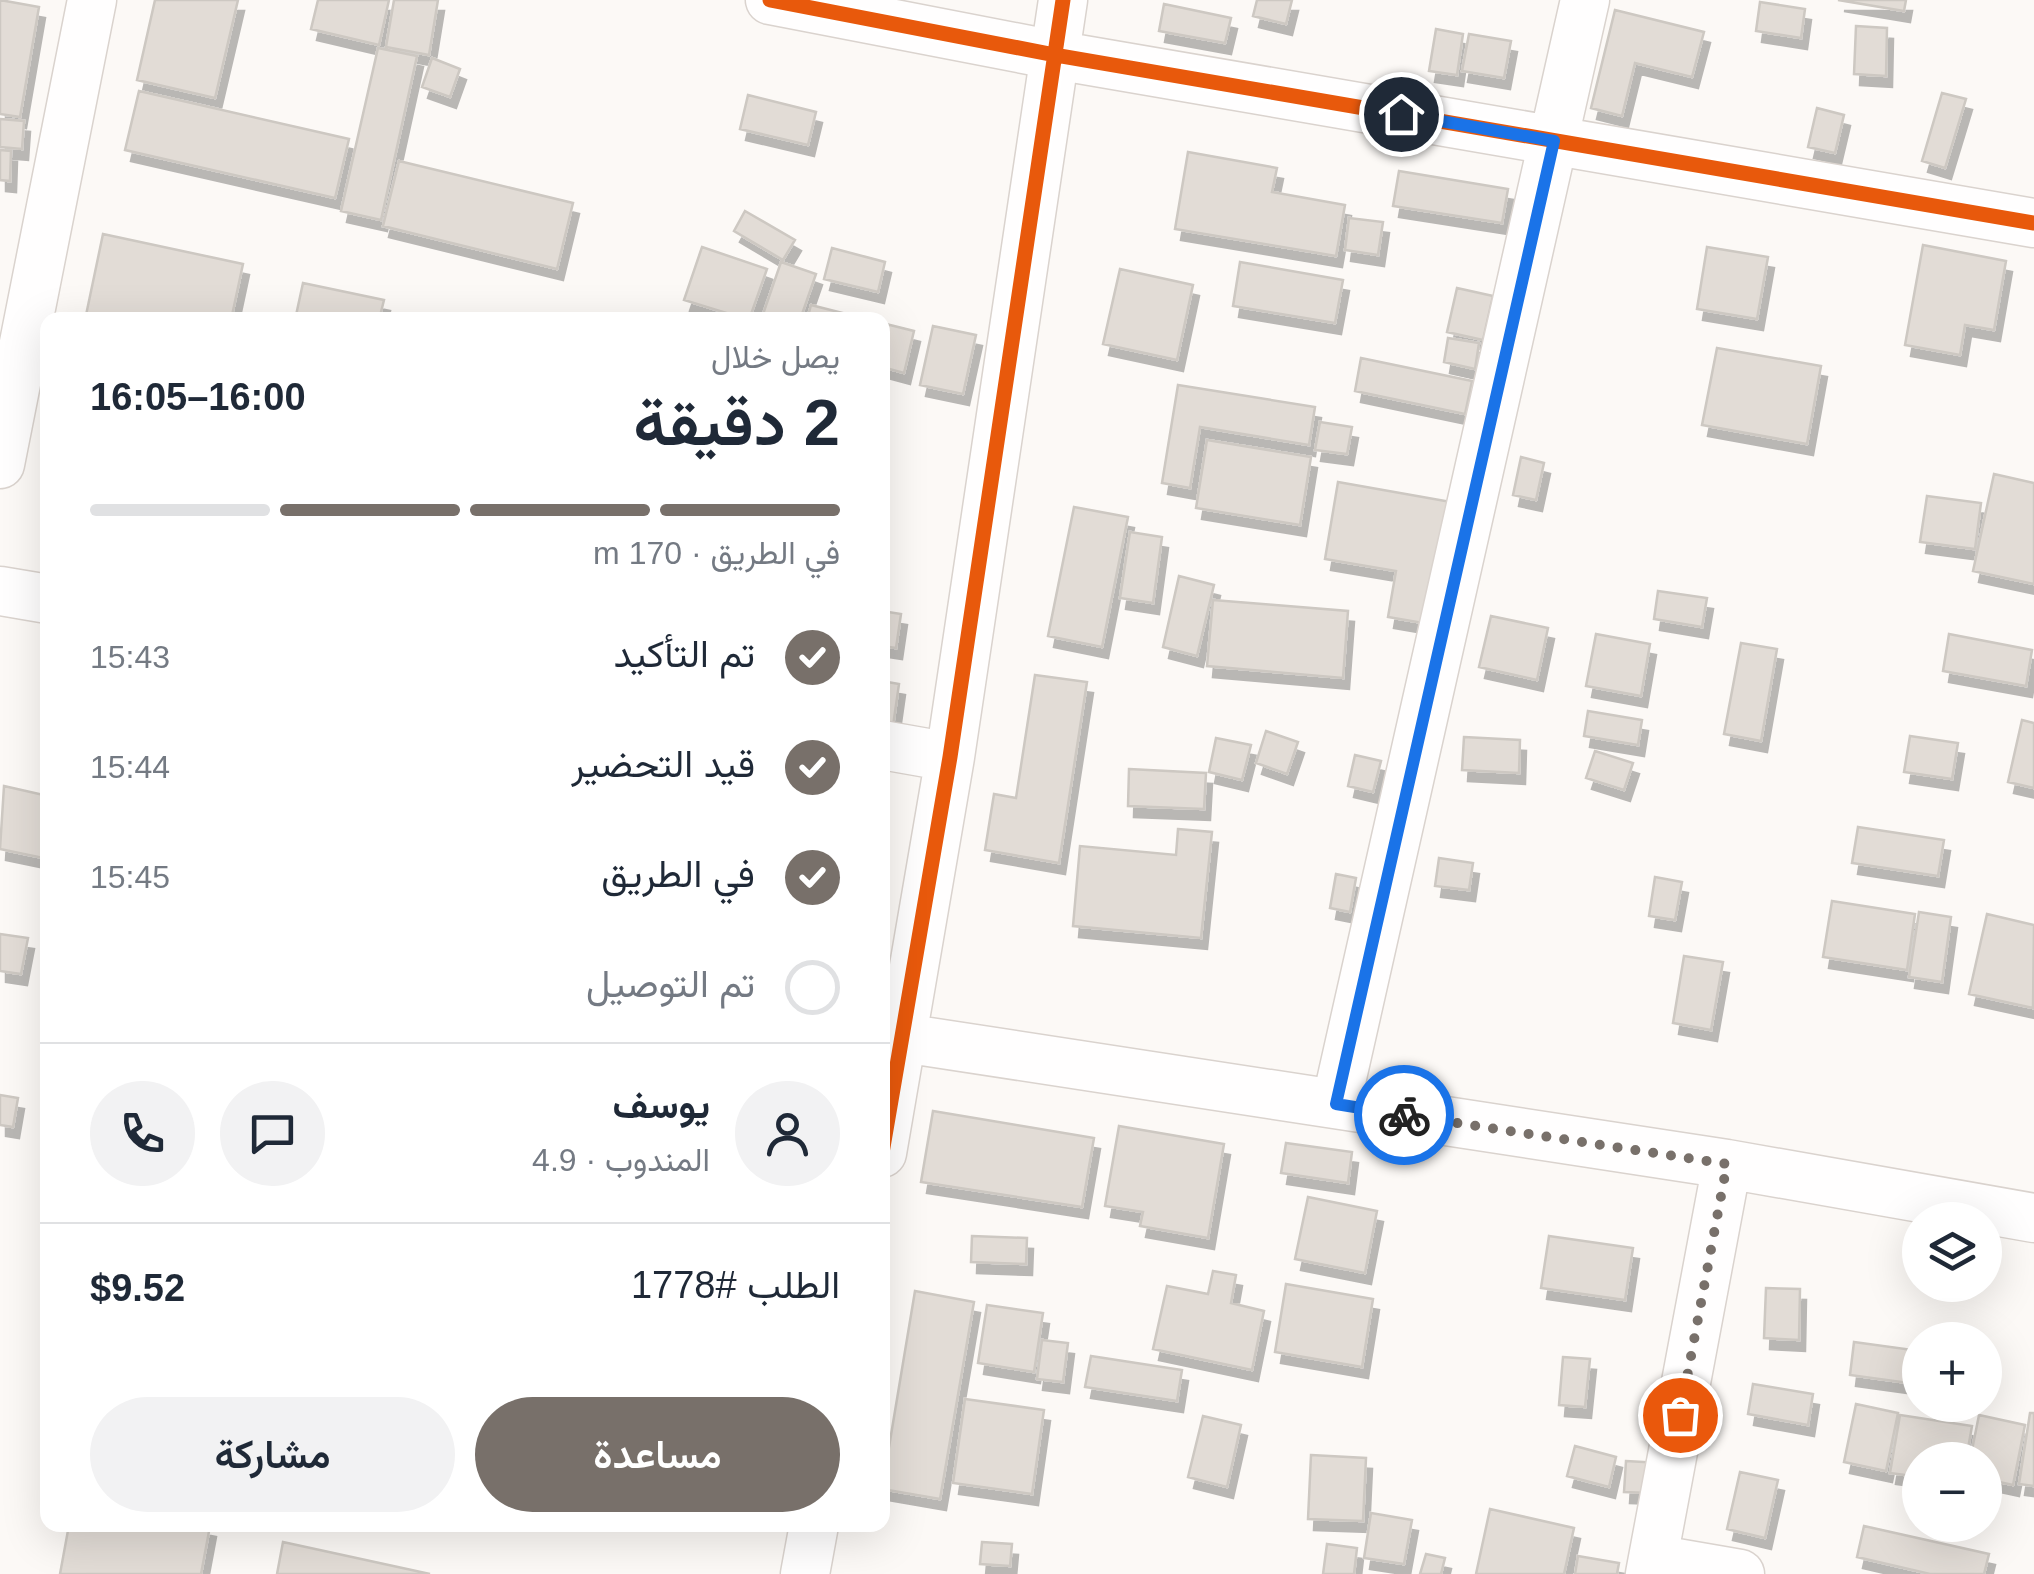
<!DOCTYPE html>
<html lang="ar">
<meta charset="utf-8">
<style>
:root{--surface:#fff;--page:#f2f2f3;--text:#1f2937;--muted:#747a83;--line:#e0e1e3;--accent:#78706a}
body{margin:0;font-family:Helvetica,Vazirmatn,sans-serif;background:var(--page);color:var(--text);direction:rtl;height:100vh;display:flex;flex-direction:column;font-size:38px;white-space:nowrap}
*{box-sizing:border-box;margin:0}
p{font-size:32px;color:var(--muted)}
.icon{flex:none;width:55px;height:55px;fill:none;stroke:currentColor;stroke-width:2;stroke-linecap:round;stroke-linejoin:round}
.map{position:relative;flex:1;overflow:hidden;direction:ltr}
.panel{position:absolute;left:40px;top:312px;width:850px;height:1220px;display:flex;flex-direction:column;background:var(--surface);border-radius:20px;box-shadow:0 10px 40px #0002;direction:rtl}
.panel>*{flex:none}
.fabs{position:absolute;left:1902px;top:1202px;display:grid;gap:20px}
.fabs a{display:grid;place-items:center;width:100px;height:100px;border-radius:50%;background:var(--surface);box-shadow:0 10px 40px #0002;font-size:50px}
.pin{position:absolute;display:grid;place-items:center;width:85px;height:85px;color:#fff;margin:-42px;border:5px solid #fff;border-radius:50%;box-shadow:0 2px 10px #0007}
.courier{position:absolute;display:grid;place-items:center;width:100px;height:100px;margin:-50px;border:8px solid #1a73e8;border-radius:50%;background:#fff;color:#222;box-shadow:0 2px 12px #0007}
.headline em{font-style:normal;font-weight:600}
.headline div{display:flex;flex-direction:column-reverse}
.headline{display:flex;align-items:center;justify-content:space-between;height:170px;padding:0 50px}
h1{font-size:65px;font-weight:600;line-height:75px}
.bar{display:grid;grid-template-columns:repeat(4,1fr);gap:15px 10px;align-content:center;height:120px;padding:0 50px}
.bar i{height:12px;border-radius:8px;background:var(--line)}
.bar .active{background:var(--accent)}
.bar p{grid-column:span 4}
.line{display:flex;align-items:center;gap:25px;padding:0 50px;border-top:2px solid var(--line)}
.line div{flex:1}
.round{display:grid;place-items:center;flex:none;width:105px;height:105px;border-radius:52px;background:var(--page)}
ol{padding:0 50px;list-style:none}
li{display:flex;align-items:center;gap:30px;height:110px}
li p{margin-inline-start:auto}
li .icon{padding:10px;border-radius:50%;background:var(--accent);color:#fff;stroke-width:4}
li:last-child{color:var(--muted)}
li i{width:55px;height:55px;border:5px solid var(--line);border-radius:50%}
.button{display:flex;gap:20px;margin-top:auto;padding:20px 50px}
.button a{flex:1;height:115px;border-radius:60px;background:var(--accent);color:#fff;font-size:40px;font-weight:600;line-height:115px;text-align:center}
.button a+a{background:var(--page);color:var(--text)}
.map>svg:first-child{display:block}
</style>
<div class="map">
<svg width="2034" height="1574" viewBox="0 0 2034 1574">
<defs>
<filter id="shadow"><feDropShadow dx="6" dy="11" stdDeviation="0" flood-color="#0004"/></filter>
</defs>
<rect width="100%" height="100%" fill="#fcf9f6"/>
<path fill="#e2dcd6" stroke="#cdc8c2" stroke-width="2.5" filter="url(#shadow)" d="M 0,0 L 39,7 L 20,117 L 0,114 Z
M 155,0 L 238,0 L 215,98 L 137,80 Z
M 318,0 L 389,0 L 379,45 L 311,29 Z
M 394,0 L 438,0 L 429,55 L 386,47 Z
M 1257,0 L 1292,0 L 1286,24 L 1253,16 Z
M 1838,0 L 1906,0 L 1904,11 Z
M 1760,2 L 1805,9 L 1801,38 L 1756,31 Z
M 1164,4 L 1231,18 L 1225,43 L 1159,31 Z
M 1615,10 L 1704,32 L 1692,77 L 1635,63 L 1622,116 L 1591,108 Z
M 1856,26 L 1887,28 L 1886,76 L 1854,74 Z
M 1436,29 L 1463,34 L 1457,75 L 1429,71 Z
M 1469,34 L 1511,41 L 1504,78 L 1462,71 Z
M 378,48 L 417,56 L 381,220 L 341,211 Z
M 432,58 L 460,69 L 450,97 L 422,87 Z
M 139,91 L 349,139 L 335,198 L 125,150 Z
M 1942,93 L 1966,99 L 1945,168 L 1922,161 Z
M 748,95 L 816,112 L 808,145 L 740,129 Z
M 1817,108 L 1844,115 L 1835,153 L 1808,147 Z
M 0,119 L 24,121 L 22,149 L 0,147 Z
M 0,150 L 11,151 L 10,181 L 0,180 Z
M 1188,152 L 1277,168 L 1272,192 L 1345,205 L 1336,256 L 1175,229 Z
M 399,161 L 573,203 L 557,269 L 383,226 Z
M 1399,171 L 1508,189 L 1502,223 L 1393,206 Z
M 745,211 L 795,240 L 783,260 L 734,231 Z
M 1349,218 L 1383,222 L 1378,255 L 1345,250 Z
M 103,234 L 243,264 L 231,320 L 85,320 Z
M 1923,245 L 2006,261 L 1994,330 L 1965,325 L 1960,355 L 1905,345 Z
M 702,247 L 767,269 L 749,320 L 684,300 Z
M 1707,247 L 1768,257 L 1757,319 L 1697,309 Z
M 832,248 L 885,262 L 878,292 L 824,279 Z
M 781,262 L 816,274 L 800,320 L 761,320 Z
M 1240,262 L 1343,280 L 1335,323 L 1233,306 Z
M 1120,269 L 1193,285 L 1177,360 L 1103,344 Z
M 303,283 L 384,300 L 379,320 L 295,320 Z
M 1457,288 L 1493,296 L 1483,340 L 1447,332 Z
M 811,305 L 870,320 L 807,320 Z
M 882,323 L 914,331 L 904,373 L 882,367 Z
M 933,326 L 976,335 L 963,394 L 920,385 Z
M 1448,338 L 1479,343 L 1475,369 L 1444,362 Z
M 1717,348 L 1821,366 L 1807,444 L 1702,425 Z
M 1361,358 L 1472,381 L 1465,414 L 1355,391 Z
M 1178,385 L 1315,407 L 1309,445 L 1200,427 L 1190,488 L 1162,483 Z
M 1320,422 L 1352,427 L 1347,454 L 1315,450 Z
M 1207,440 L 1311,457 L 1300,525 L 1196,508 Z
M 1521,457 L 1544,463 L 1536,500 L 1513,495 Z
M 1994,474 L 2034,483 L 2034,584 L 1973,571 Z
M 1338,482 L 1451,502 L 1429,624 L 1388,617 L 1396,571 L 1325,559 Z
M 1927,496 L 1981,503 L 1975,549 L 1920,542 Z
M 1074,507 L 1128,517 L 1102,647 L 1048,636 Z
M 1130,532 L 1162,537 L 1153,603 L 1120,598 Z
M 1179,576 L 1214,585 L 1197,656 L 1163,647 Z
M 1658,591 L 1707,598 L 1702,627 L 1654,619 Z
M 1213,600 L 1348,611 L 1343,678 L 1207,666 Z
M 882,611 L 901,614 L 896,648 L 882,646 Z
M 1491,616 L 1548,628 L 1537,680 L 1479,667 Z
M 1596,634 L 1650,644 L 1641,696 L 1586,686 Z
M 1949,634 L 2032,650 L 2026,686 L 1943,671 Z
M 1741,643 L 1777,649 L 1761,741 L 1724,734 Z
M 1035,675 L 1087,682 L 1059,863 L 985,850 L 994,794 L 1016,798 Z
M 882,681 L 899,684 L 893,726 L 882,724 Z
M 1588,711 L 1642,720 L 1638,745 L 1584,736 Z
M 2022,720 L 2034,723 L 2034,788 L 2008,782 Z
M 1266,731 L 1298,742 L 1287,774 L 1256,763 Z
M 1910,736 L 1958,743 L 1952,779 L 1904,772 Z
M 1464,737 L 1520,740 L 1519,773 L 1462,770 Z
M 1216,738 L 1251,745 L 1242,780 L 1209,772 Z
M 1595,751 L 1633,763 L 1624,790 L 1586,778 Z
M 1355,755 L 1381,761 L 1373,792 L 1348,786 Z
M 1129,769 L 1206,773 L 1204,809 L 1128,806 Z
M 4,786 L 48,796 L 48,859 L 0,849 Z
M 1858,827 L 1944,840 L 1938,876 L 1852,863 Z
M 1178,829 L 1212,832 L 1201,938 L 1073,926 L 1080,846 L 1176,855 Z
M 1439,858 L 1473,863 L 1469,890 L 1435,886 Z
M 1336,874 L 1356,878 L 1350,912 L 1330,908 Z
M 1655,877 L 1682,882 L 1675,920 L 1649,916 Z
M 1832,901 L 1915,914 L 1907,970 L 1823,957 Z
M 1919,912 L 1951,917 L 1942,982 L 1909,977 Z
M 1987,914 L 2034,925 L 2033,1008 L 1969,994 Z
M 0,934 L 28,938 L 21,974 L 0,971 Z
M 1684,956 L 1723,962 L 1711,1030 L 1673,1023 Z
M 0,1095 L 18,1098 L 13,1127 L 0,1125 Z
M 933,1111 L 1094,1138 L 1082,1207 L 921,1182 Z
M 1119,1126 L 1224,1144 L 1208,1238 L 1140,1226 L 1143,1212 L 1105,1206 Z
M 1286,1143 L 1352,1152 L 1348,1183 L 1281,1173 Z
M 1308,1197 L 1377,1211 L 1365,1273 L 1295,1259 Z
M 972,1236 L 1027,1238 L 1026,1264 L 971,1262 Z
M 1549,1236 L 1633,1248 L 1625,1300 L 1541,1288 Z
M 1213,1271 L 1236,1275 L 1231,1303 L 1264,1311 L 1252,1370 L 1153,1349 L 1167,1286 L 1208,1294 Z
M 1286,1284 L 1373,1299 L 1362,1367 L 1275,1352 Z
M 1766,1288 L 1800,1289 L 1799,1340 L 1764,1338 Z
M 915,1291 L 974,1302 L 940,1499 L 882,1489 Z
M 987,1305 L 1043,1313 L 1034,1372 L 978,1363 Z
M 1042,1340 L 1068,1343 L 1063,1382 L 1037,1379 Z
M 1854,1342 L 1920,1351 L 1916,1384 L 1850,1375 Z
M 1091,1356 L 1182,1370 L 1177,1401 L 1085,1387 Z
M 1563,1357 L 1590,1359 L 1585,1407 L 1559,1405 Z
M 1753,1384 L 1813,1394 L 1808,1425 L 1748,1414 Z
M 965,1399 L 1044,1410 L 1032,1494 L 953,1483 Z
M 1856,1404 L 1898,1413 L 1886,1471 L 1844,1462 Z
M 2030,1413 L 2034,1413 L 2034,1486 L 2019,1484 Z
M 1900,1415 L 1972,1426 L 1966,1460 L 1920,1460 L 1920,1477 L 1890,1473 Z
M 1979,1415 L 2025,1425 L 2013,1485 L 1985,1479 L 1985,1460 L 1970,1460 Z
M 1203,1416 L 1241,1425 L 1227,1487 L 1188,1477 Z
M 1575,1446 L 1616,1457 L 1609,1487 L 1567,1476 Z
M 1311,1455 L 1366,1458 L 1363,1521 L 1308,1519 Z
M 1626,1461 L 1678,1464 L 1677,1494 L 1624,1492 Z
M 1740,1472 L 1778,1480 L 1765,1538 L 1727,1529 Z
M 1490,1509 L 1574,1528 L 1564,1574 L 1476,1574 Z
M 1371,1513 L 1412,1520 L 1404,1564 L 1364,1558 Z
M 69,1525 L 205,1525 L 210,1526 L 201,1574 L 60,1574 Z
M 1864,1526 L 1989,1554 L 1984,1574 L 1930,1574 L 1857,1557 Z
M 283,1542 L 430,1574 L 277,1574 Z
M 982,1542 L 1012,1544 L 1010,1566 L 980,1564 Z
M 1327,1544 L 1357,1548 L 1354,1574 L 1323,1574 Z
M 1426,1554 L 1445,1558 L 1441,1574 L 1420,1574 Z
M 1578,1556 L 1619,1563 L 1617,1574 L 1575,1574 Z"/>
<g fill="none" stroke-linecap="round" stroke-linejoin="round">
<defs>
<path id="minor" d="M 770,0 L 1055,55 L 2034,223
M 0,464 L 92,0
M 0,591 L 48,599
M 882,745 L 950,757
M 903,1038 L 1727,1164 L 2034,1218
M 1336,1104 L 1585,0
M 882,1153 L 950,757 L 1063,0
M 1653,1559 L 1740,1574
M 805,1574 L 814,1525
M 1650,1574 L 1727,1164"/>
</defs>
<use href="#minor" stroke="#dad3ce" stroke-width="51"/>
<use href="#minor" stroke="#fffefe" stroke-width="48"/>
<defs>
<path id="cycleway" d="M 770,0 L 1055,55 L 2034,223
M 882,1153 L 950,757 L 1063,0"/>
</defs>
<use href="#cycleway" stroke="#fff" stroke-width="21"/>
<use href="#cycleway" stroke="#e8590c" stroke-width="15"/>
</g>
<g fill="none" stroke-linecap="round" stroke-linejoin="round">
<path stroke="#78706a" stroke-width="10" stroke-dasharray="0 18" d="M 1404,1115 L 1727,1164 L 1680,1415"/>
<path stroke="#1a73e8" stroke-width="12" d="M 1401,114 L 1554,141 L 1336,1104 L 1404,1115"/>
</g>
</svg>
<div class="fabs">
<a><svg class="icon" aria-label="layers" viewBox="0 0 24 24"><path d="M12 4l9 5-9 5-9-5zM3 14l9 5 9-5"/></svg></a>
<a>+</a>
<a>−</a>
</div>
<div class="pin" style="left:1680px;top:1415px;background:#ea580c"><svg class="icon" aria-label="bag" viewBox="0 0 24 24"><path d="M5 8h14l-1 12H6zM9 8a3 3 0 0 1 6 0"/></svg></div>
<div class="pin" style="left:1401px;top:114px;background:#1f2937"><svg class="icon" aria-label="home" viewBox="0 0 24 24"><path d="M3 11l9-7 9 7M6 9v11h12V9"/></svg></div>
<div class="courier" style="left:1404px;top:1115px"><svg class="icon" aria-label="bike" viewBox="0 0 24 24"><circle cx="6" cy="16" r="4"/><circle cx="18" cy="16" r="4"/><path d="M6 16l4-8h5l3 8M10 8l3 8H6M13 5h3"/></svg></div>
<section class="panel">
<div class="headline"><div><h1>2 دقيقة</h1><p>يصل خلال</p></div><em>16:00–16:05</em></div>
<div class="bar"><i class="active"></i><i class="active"></i><i class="active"></i><i></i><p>في الطريق · 170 m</p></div>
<ol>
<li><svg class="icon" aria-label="check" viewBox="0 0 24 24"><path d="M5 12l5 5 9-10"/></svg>تم التأكيد<p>15:43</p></li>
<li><svg class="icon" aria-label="check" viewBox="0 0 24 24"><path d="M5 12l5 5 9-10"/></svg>قيد التحضير<p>15:44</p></li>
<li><svg class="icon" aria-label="check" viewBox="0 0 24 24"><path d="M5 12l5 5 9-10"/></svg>في الطريق<p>15:45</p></li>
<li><i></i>تم التوصيل</li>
</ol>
<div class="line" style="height:180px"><a class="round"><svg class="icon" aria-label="person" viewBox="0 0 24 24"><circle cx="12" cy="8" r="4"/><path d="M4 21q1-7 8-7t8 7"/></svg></a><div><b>يوسف</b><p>المندوب · 4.9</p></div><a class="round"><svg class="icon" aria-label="chat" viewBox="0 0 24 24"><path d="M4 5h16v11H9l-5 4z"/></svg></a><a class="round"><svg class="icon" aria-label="phone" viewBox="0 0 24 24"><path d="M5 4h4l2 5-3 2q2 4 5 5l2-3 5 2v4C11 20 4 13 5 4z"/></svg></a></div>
<div class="line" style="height:130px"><div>الطلب #1778</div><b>$9.52</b></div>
<div class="button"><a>مساعدة</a><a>مشاركة</a></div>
</section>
</div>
